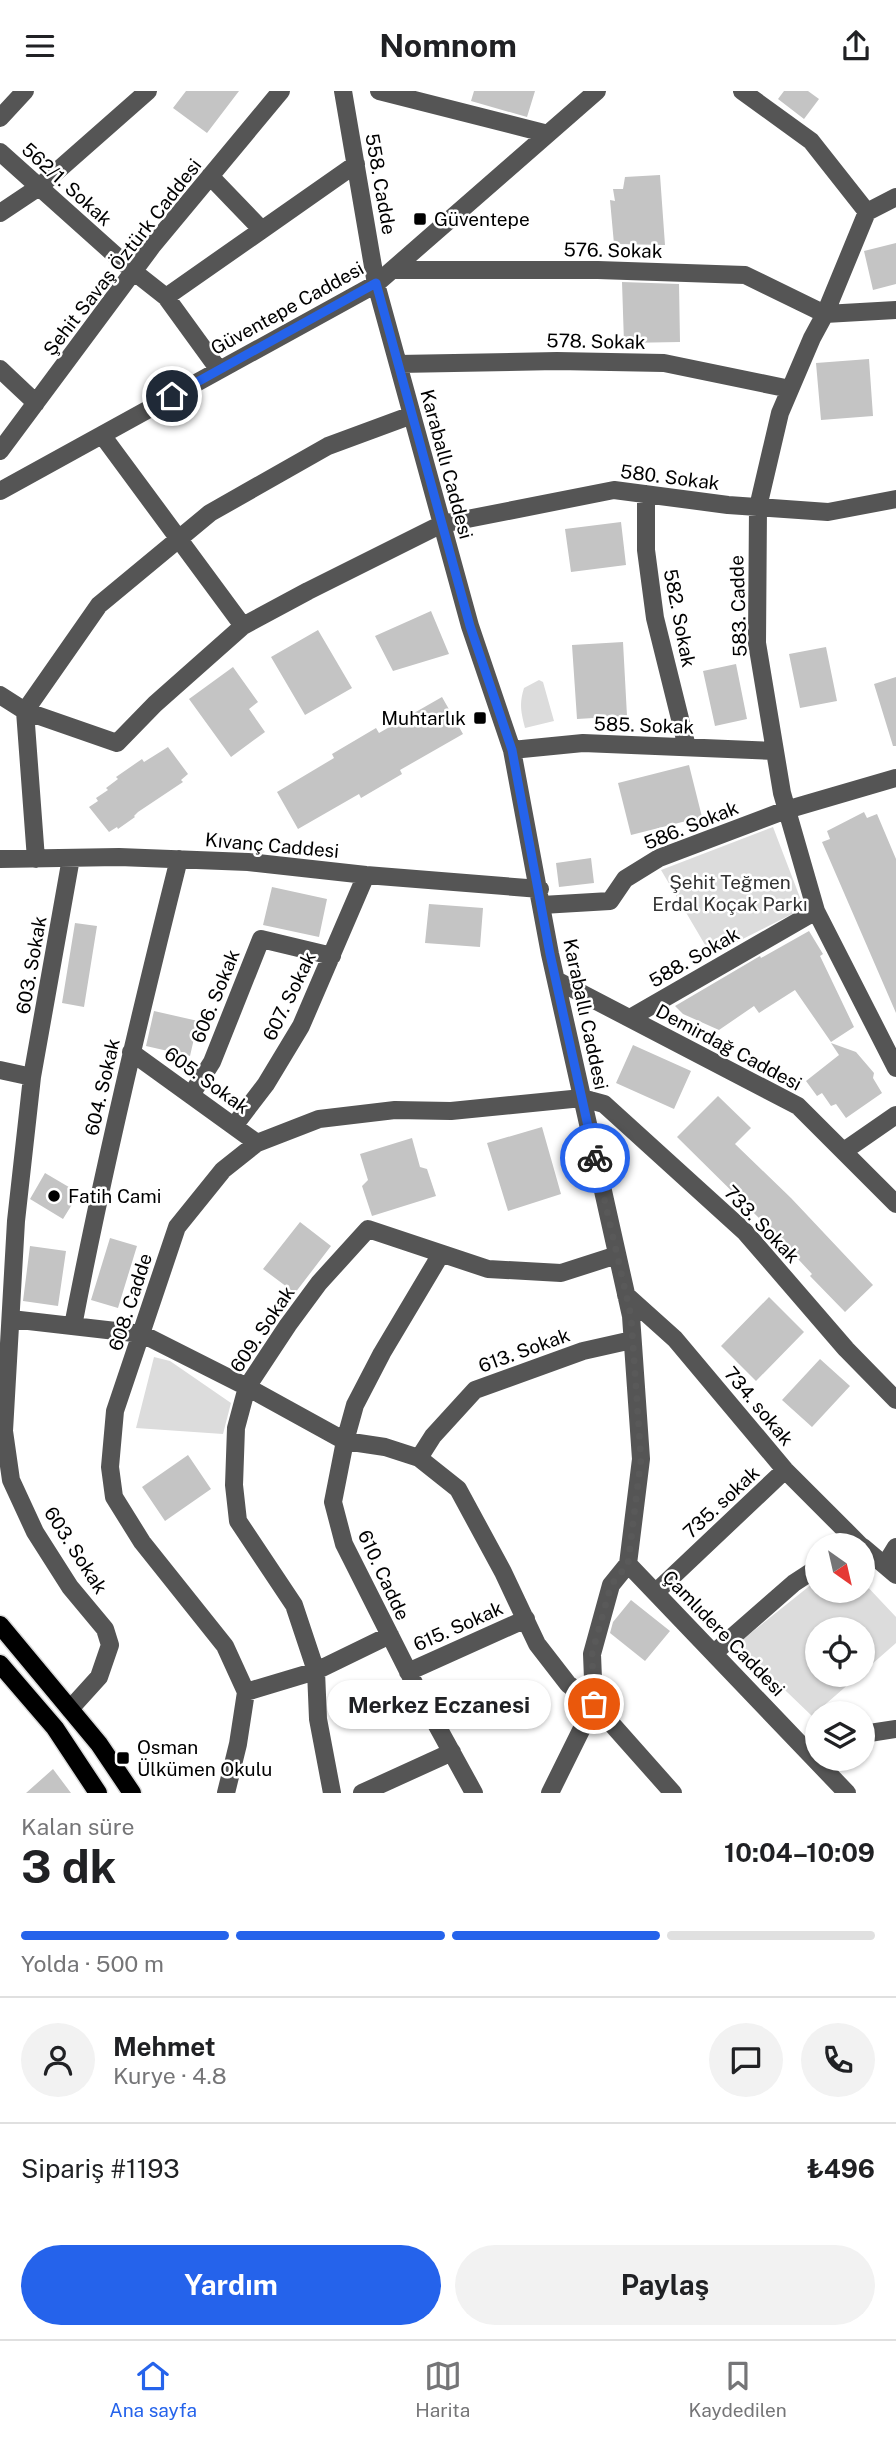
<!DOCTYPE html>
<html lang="tr">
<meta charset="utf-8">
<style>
:root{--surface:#fff;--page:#f2f2f2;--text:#202124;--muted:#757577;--line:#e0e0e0;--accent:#2563eb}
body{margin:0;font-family:"Public Sans",sans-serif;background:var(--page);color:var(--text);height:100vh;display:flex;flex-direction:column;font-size:26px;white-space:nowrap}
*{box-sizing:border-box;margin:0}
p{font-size:23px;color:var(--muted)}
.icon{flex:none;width:38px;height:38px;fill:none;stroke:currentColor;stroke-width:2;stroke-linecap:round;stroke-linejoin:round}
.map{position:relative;height:1702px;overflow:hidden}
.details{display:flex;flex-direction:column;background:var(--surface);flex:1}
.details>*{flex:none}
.needle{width:46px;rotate:146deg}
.controls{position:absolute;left:805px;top:1442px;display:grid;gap:14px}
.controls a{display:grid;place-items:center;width:70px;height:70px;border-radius:50%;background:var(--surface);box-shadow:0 2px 5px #0004;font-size:35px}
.pin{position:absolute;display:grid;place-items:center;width:60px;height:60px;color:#fff;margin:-30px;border:4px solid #fff;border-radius:50%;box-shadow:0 2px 7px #0007}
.courier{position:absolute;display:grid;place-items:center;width:70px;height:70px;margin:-35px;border:5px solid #2563eb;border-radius:50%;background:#fff;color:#222;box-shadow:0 2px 9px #0007}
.bubble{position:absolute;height:49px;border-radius:24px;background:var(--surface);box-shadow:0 2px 5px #0004;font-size:23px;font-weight:700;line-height:49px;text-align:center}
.headline em{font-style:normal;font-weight:700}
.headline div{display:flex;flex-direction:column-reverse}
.headline{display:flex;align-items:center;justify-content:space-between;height:119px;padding:0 21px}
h1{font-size:46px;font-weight:700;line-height:52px}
.bar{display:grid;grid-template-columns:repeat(4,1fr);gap:10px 7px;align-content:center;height:84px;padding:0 21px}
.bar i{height:9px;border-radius:5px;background:var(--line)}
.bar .current{background:var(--accent)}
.bar p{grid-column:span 4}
.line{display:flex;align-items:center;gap:18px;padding:0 21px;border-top:2px solid var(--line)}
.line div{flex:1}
.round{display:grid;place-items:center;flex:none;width:74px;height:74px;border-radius:37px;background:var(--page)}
.cta{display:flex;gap:14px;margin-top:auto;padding:14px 21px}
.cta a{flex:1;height:80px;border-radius:42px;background:var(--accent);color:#fff;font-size:28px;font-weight:700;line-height:80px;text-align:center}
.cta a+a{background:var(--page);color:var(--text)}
header{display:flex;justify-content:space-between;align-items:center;height:91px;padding:0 21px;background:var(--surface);font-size:32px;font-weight:700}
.tabs{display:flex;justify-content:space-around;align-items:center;height:98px;border-top:2px solid var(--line);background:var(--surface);font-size:19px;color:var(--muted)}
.tabs a{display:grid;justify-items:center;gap:4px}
.tabs .current{color:var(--accent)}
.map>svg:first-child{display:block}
</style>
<header><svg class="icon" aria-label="menu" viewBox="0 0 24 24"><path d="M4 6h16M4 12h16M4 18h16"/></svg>Nomnom<svg class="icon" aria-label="share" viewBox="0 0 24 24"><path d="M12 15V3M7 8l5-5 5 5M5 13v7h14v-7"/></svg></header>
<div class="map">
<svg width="896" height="1702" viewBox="0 0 896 1702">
<rect width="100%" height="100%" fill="#fff"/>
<path fill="#dcdcdc" d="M 539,589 L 543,591 L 554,630 L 525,637 C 521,621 519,613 524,597 Z
M 773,736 L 804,817 L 711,864 L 661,779 Z
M 154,1266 L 170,1270 L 231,1312 L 223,1343 L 136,1337 Z
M 817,1489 L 817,1500 L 863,1500 L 863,1491 L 896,1526 L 896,1552 L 863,1581 L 863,1538 L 817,1538 L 817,1584 L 859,1584 L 812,1625 L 737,1553 Z"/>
<path fill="#c4c4c4" d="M 186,0 L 239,0 L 207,42 L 173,17 Z
M 474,0 L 535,0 L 527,26 L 471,10 Z
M 784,0 L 808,0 L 819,8 L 804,28 L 778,8 Z
M 660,84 L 665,154 L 614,153 L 610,109 L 615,110 L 613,98 L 623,98 L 625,86 Z
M 896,152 L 896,193 L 873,199 L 864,160 Z
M 622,191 L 679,193 L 680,251 L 624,252 Z
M 869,268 L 873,325 L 821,329 L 816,272 Z
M 621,431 L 626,474 L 571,481 L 565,438 Z
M 431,520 L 449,563 L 393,580 L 375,545 Z
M 318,539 L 352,597 L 305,624 L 271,566 Z
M 623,551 L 627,625 L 577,628 L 572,554 Z
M 826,556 L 837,610 L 800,617 L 789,563 Z
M 736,573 L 747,628 L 715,635 L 703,580 Z
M 233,576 L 258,611 L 249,618 L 265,641 L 231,666 L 189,608 Z
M 896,586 L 896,655 L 893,655 L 874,593 Z
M 442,606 L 463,643 L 400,679 L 402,683 L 361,707 L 359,703 L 298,738 L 277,701 L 334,667 L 332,663 L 376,637 L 379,642 Z
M 168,656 L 188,683 L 181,689 L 183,691 L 138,721 L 134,725 L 135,726 L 118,738 L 117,736 L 109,741 L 89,716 L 98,710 L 96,707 L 108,699 L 106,697 L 118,688 L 116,686 L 142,668 L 144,671 Z
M 689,674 L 702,726 L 631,744 L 618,692 Z
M 864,721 L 867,727 L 877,723 L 896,768 L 896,922 L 822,751 L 830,748 L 827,740 Z
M 591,767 L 594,792 L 559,796 L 556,772 Z
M 272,796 L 327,808 L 319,846 L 263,834 Z
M 429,813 L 483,817 L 480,856 L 425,852 Z
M 75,832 L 97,835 L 84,916 L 62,912 Z
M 809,840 L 823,863 L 820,865 L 854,936 L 831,951 L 795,899 L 759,922 L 754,915 L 719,939 L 683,923 L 675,915 L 760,865 L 761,867 Z
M 154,920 L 198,930 L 190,965 L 146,955 Z
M 831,952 L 856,961 L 874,982 L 873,987 L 882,1002 L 846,1027 L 836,1013 L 831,1015 L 822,1002 L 817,1005 L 806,990 L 839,964 Z
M 633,954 L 691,980 L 674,1018 L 616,992 Z
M 718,1005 L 751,1037 L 735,1053 L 791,1107 L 873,1194 L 845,1221 L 810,1185 L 812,1183 L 772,1140 L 677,1046 Z
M 542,1036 L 561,1103 L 508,1120 L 487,1052 Z
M 412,1047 L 420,1076 L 427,1078 L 436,1105 L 372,1125 L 362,1095 L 368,1089 L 360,1063 Z
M 45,1082 L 79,1102 L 63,1128 L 30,1108 Z
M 300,1131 L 331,1155 L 295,1202 L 263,1178 Z
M 110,1147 L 137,1155 L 118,1217 L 91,1209 Z
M 30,1155 L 66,1160 L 58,1215 L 23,1210 Z
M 769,1206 L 804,1241 L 756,1290 L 721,1255 Z
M 820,1268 L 850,1295 L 812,1336 L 782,1309 Z
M 188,1364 L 211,1398 L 165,1430 L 142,1396 Z
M 631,1509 L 670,1540 L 645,1570 L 610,1542 L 613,1531 Z
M 53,1678 L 71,1702 L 26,1702 Z"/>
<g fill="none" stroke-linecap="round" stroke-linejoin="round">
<defs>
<path id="major" d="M 0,1534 L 99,1653 L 132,1702
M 0,1573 L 55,1637 L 98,1702"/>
</defs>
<use href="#major" stroke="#dbdbdb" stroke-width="21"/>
<path stroke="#555" stroke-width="18" d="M 343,0 L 376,193 L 470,535 L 512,659 L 550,863 L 631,1225 L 641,1368 L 628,1473 L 611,1494 L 592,1563 L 594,1613 L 550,1702
M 379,0 L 548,43
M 742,0 L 811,50 L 867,121
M 0,27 L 25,0
M 0,61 L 133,180 L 166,206 L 219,279
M 210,85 L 262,139
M 896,106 L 867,121 L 825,223 L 812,247 L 780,322 L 758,416 L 757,552 L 782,702 L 816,820 L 896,977
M 0,122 L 39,96 L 148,0
M 392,179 L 598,179 L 745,184 L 825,223 L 896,219
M 166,206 L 356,73
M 398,273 L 557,270 L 664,272 L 790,298
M 0,278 L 36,312
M 102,344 L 243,535
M 0,360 L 153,154 L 281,0
M 0,400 L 376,193 L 597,0
M 646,403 L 646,459 L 655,527 L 687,656
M 0,604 L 25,620 L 117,652 L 155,613 L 243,535 L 308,500 L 442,433 L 614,399 L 728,414 L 828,421 L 896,408
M 512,659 L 583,652 L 775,660
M 0,768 L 119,766 L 248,771 L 366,784 L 540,798
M 36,768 L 25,620 L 99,514 L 210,422 L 328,355 L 412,324
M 542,814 L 610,810 L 625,788 L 659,767 L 786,719 L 896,687
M 556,889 L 798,1015 L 896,1113
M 630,927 L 816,820
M 131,961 L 257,1052
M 0,979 L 32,986
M 191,1004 L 212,971 L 261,848 L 332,865
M 234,1035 L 266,993 L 301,935 L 366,784
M 844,1060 L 896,1024
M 441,1163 L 382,1262 L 355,1314 L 345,1350 L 333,1411 L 344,1453 L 418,1600 L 474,1702
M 626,1204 L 675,1248 L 785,1379 L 860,1454
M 11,1228 L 142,1243 L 247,1296 L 345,1350 L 385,1356 L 419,1367 L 458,1398 L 503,1481 L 537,1553 L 568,1593 L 594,1613 L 673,1702
M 73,1235 C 103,1078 140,923 179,768
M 419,1367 L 433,1345 L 475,1299 L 583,1260 L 632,1249
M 863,1456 L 896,1484
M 628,1473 L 847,1702
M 885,1474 L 896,1456
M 656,1501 L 785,1379
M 714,1562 L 794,1492 L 817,1477
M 408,1581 L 526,1528
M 246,1601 L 316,1580 L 390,1544
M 70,1618 L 99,1586 L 110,1554 L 105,1538 L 70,1496 L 35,1441 L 11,1389 L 4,1340 L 16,1130 L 32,986 L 71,767
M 863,1643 L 896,1638
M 226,1702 L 238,1653 L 246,1601 L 225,1555 L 142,1451 L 114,1406 L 110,1376 L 115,1320 L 177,1136 L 223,1079 L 257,1052 L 319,1028 L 395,1019 L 451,1020 L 582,1007 L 604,1013 L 745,1141 L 846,1258 L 896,1309
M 332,1702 L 318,1628 L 316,1580 L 294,1514 L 238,1430 L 234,1394 L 236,1337 L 247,1296 L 288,1234 L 319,1192 L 368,1138 L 488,1178 L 561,1182 L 617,1164
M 362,1702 L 452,1661"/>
<use href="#major" stroke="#000" stroke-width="18"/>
</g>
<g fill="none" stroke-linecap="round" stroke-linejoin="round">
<path stroke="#595959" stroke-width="7" stroke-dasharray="0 12.6" d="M 594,1613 L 592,1563 L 611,1494 L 628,1473 L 641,1368 L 631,1225 L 595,1067"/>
<path stroke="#2563eb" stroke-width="9" d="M 172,305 L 376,192 L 470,535 L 512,659 L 550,863 L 595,1067"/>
</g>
<g fill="#000" stroke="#fff" stroke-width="2.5">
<rect x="413" y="121" width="14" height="14" rx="3.5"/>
<rect x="473" y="620" width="14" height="14" rx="3.5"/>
<circle cx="54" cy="1105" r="7"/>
<rect x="116" y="1660" width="14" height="14" rx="3.5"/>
</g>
<g text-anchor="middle" stroke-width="5" stroke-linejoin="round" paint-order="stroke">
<g font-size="19" fill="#000" stroke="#fff">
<text transform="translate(67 93) rotate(42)" y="7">562/1. Sokak</text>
<text transform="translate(381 93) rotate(80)" y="7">558. Cadde</text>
<text transform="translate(613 159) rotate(1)" y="7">576. Sokak</text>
<text transform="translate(122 166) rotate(-52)" y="7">Şehit Savaş Öztürk Caddesi</text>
<text transform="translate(287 217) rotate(-29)" y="7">Güventepe Caddesi</text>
<text transform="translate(596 250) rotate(1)" y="7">578. Sokak</text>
<text transform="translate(447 373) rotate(75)" y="7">Karaballı Caddesi</text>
<text transform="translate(670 386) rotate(7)" y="7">580. Sokak</text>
<text transform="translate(738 515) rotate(-92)" y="7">583. Cadde</text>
<text transform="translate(680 527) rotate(79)" y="7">582. Sokak</text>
<text transform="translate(644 634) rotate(2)" y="7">585. Sokak</text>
<text transform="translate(691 734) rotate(-22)" y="7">586. Sokak</text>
<text transform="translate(272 754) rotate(5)" y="7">Kıvanç Caddesi</text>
<text transform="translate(694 866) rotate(-30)" y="7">588. Sokak</text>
<text transform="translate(31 874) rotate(-80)" y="7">603. Sokak</text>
<text transform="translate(215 905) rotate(-68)" y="7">606. Sokak</text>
<text transform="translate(289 905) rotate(-64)" y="7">607. Sokak</text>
<text transform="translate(586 923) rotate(78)" y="7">Karaballı Caddesi</text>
<text transform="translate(729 956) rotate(28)" y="7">Demirdağ Caddesi</text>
<text transform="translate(207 989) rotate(36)" y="7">605. Sokak</text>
<text transform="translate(102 996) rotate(-77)" y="7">604. Sokak</text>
<text transform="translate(762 1133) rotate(46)" y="7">733. Sokak</text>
<text transform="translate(130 1211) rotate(-72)" y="7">608. Cadde</text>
<text transform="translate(262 1238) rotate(-56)" y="7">609. Sokak</text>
<text transform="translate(524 1259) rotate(-20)" y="7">613. Sokak</text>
<text transform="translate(759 1315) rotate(50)" y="7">734. sokak</text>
<text transform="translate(721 1411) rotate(-43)" y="7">735. sokak</text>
<text transform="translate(76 1459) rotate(57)" y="7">603. Sokak</text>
<text transform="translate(384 1484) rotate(65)" y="7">610. Cadde</text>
<text transform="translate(458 1535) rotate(-24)" y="7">615. Sokak</text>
<text transform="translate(724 1542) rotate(46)" y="7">Çamlıdere Caddesi</text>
</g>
<g font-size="19" fill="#000" stroke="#fff" text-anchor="start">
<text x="434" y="135">Güventepe</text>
<text x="466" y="634" text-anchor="end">Muhtarlık</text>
<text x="68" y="1112">Fatih Cami</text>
<text x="137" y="1663">Osman<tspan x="137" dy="22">Ülkümen Okulu</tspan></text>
</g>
<g font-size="19" fill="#333" stroke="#fff">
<text x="730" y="798">Şehit Teğmen<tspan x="730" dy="22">Erdal Koçak Parkı</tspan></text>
</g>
</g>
</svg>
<div class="controls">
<a><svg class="needle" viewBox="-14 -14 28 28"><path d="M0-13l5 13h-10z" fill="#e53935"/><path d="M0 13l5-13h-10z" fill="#757577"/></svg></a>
<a><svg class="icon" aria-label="locate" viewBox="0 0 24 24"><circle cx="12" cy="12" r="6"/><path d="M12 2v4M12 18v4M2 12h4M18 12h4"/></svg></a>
<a><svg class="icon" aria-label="layers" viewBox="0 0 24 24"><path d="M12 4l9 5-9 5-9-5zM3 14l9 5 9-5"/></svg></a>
</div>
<div class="pin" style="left:594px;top:1613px;background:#ea580c"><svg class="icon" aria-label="bag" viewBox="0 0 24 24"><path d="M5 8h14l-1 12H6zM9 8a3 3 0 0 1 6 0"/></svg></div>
<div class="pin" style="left:172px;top:305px;background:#1f2937"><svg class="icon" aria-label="home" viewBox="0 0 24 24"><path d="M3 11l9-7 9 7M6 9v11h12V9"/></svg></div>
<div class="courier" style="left:595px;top:1067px"><svg class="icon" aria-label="bike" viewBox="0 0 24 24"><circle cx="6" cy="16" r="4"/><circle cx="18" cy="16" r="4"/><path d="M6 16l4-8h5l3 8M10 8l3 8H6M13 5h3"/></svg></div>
<div class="bubble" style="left:327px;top:1589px;width:224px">Merkez Eczanesi</div>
</div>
<section class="details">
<div class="headline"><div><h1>3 dk</h1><p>Kalan süre</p></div><em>10:04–10:09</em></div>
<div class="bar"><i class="current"></i><i class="current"></i><i class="current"></i><i></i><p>Yolda · 500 m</p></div>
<div class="line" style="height:126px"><a class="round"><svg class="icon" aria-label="person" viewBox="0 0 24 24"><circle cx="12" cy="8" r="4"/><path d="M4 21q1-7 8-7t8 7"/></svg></a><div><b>Mehmet</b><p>Kurye · 4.8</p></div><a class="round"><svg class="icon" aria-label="chat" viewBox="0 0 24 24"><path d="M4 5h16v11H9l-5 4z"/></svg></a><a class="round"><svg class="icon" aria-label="phone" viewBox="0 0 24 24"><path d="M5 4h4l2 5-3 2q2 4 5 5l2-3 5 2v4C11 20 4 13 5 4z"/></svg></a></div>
<div class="line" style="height:91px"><div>Sipariş #1193</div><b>₺496</b></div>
<div class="cta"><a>Yardım</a><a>Paylaş</a></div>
</section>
<nav class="tabs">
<a class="current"><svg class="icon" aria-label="home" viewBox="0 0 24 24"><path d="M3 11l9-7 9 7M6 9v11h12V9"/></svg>Ana sayfa</a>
<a><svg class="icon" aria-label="map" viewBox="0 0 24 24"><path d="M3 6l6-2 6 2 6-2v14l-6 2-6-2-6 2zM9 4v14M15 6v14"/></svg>Harita</a>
<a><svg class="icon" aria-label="saved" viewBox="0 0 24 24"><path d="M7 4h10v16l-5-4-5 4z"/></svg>Kaydedilen</a>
</nav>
